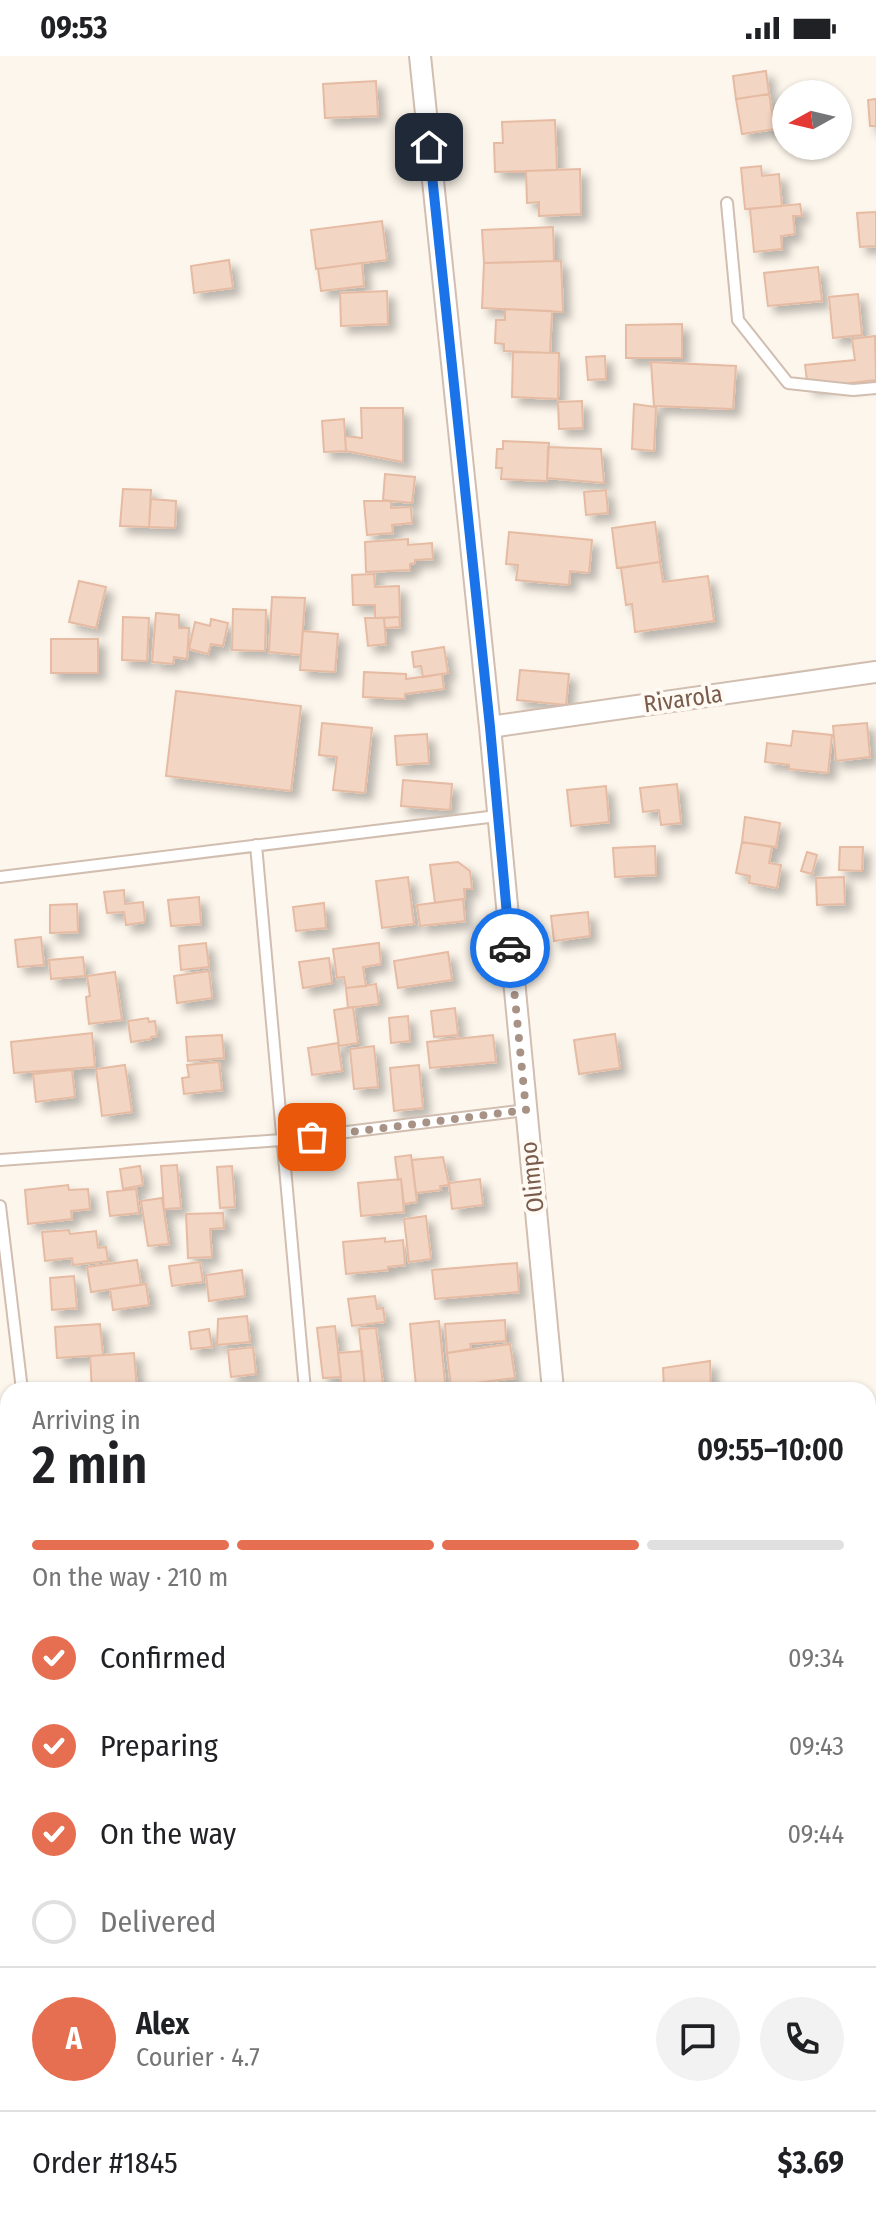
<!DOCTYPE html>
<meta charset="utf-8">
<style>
:root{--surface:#fff;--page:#f2f2f2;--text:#202124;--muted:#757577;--line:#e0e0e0;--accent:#e76f51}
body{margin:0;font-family:"Fira Sans Condensed",sans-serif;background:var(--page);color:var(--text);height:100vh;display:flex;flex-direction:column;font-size:30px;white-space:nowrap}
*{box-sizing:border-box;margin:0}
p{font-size:26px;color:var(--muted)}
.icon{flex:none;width:44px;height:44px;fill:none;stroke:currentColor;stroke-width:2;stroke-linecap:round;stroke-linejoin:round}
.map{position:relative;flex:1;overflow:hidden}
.side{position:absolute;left:0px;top:1326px;width:876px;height:850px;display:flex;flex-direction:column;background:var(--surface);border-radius:24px 24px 0 0;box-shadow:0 2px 6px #0004}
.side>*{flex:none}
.needle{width:52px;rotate:262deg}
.tools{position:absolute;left:772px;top:24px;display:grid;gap:16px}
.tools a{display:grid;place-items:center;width:80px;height:80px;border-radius:50%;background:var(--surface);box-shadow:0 2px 6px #0004;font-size:40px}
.pin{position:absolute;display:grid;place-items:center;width:68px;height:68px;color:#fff;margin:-34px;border-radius:16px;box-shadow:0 4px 12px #0006}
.courier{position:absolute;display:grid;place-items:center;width:80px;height:80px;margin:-40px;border:6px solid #1a73e8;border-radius:50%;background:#fff;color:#222;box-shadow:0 2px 10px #0007}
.head em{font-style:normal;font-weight:600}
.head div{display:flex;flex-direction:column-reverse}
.head{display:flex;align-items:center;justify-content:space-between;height:136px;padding:0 32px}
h1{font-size:52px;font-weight:600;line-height:60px}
.bar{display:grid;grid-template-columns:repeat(4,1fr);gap:12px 8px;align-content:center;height:96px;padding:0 32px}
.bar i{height:10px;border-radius:6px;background:var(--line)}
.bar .active{background:var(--accent)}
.bar p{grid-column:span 4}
.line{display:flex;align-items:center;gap:20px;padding:0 32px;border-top:2px solid var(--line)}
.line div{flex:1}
.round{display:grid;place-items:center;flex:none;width:84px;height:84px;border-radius:42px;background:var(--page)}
ol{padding:0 32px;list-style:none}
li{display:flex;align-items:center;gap:24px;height:88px}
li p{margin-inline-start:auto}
li .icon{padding:8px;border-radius:50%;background:var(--accent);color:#fff;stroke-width:4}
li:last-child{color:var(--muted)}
li i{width:44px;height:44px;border:4px solid var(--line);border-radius:50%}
.status{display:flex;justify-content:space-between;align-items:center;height:56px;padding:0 40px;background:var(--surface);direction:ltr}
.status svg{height:22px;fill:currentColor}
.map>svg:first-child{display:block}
</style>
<div class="status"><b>09:53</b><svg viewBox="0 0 49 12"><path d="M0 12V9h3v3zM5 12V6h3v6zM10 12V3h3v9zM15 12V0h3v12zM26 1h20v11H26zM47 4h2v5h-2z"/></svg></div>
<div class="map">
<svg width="876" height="2175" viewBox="0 0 876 2175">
<defs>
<filter id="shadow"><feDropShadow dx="7" dy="7" stdDeviation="4" flood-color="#0004"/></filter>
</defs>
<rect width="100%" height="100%" fill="#fdf6ec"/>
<path fill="#f3d5c3" stroke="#e6bba3" stroke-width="2" filter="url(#shadow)" d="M 766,15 L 769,38 L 736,43 L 733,20 Z
M 376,25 L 378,60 L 325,62 L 323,28 Z
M 769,38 L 775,73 L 742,78 L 736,43 Z
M 876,43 L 876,70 L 870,70 L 868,44 Z
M 555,64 L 557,114 L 495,116 L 494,87 L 503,87 L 502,66 Z
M 761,110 L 762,120 L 779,118 L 782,150 L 745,153 L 741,112 Z
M 580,113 L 581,158 L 539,160 L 539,146 L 527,147 L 526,115 Z
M 800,148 L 802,160 L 793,160 L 795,178 L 781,180 L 782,193 L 754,196 L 750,153 Z
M 876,156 L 876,190 L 860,191 L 857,157 Z
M 382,165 L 387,204 L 316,213 L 311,174 Z
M 553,171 L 554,205 L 484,207 L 482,174 Z
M 229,204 L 233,232 L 194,237 L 191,210 Z
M 561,205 L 563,256 L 482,252 L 484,207 Z
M 362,207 L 364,230 L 321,235 L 318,213 Z
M 818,211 L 822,245 L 768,250 L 764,217 Z
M 387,235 L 388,268 L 341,270 L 340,237 Z
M 858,238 L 862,279 L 833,282 L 829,241 Z
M 505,253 L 552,255 L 550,297 L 504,295 L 504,288 L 495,287 L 496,264 L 505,264 Z
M 682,268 L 682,302 L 626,302 L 626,269 Z
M 875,280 L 876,324 L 808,332 L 805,309 L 855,304 L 852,283 Z
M 513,296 L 559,297 L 558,343 L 512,341 Z
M 605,300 L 606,323 L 588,324 L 586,301 Z
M 651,306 L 736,310 L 733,353 L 654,350 Z
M 582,345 L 583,372 L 559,373 L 558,346 Z
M 634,348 L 656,351 L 654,395 L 632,393 Z
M 361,352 L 403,352 L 403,406 L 346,395 L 345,380 L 362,382 Z
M 344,363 L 346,395 L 324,396 L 322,365 Z
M 503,385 L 549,387 L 547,425 L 501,423 L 502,412 L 496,412 L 497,393 L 503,393 Z
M 548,391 L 601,393 L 604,427 L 547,422 Z
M 385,418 L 415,421 L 412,447 L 383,444 Z
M 123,433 L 151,434 L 149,471 L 120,470 Z
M 606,434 L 608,457 L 586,459 L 584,436 Z
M 151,443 L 176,445 L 175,472 L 149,471 Z
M 364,445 L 391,445 L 391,452 L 411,451 L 412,467 L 392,469 L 393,477 L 367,479 Z
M 655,466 L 660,506 L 617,512 L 612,472 Z
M 509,476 L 592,484 L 589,517 L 570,515 L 569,529 L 516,524 L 518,509 L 506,508 Z
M 408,483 L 408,489 L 432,487 L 433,503 L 415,504 L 415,507 L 410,508 L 410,514 L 366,516 L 365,486 Z
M 660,506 L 663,526 L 708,520 L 714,565 L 635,576 L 632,548 L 626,549 L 621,512 Z
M 374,518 L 375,531 L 399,530 L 400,561 L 375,562 L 375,549 L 353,549 L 352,519 Z
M 79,525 L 106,531 L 96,572 L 69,566 Z
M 272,541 L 305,542 L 301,599 L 269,596 Z
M 233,553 L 266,554 L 265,595 L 232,594 Z
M 156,557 L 179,559 L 179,572 L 189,572 L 187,603 L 174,601 L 173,608 L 152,606 Z
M 123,561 L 149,562 L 147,605 L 122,604 Z
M 399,561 L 400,571 L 385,572 L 384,562 Z
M 365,562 L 384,562 L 386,588 L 368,590 Z
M 211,563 L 228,567 L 223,590 L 211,588 L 208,598 L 189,593 L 195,566 L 210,570 Z
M 303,575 L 338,578 L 335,616 L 300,614 Z
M 51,583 L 98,583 L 98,617 L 51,617 Z
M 444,591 L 448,617 L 423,621 L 421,610 L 414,611 L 412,596 Z
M 520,614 L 569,618 L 566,649 L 517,644 Z
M 364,616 L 406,618 L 406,623 L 442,618 L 444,633 L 405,638 L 405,643 L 363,641 Z
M 176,635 L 301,650 L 291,735 L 166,720 Z
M 322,667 L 372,672 L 365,737 L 333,734 L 337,701 L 319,699 Z
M 867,667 L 870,701 L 836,705 L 833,670 Z
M 793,675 L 832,679 L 828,717 L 789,713 L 789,709 L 765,706 L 767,687 L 791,690 Z
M 427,678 L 429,707 L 397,709 L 395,680 Z
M 403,724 L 452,728 L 450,754 L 401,750 Z
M 677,728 L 681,767 L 661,769 L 659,754 L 643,756 L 640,732 Z
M 606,730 L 609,766 L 571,770 L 567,734 Z
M 745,761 L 780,767 L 776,791 L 742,786 Z
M 742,786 L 772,791 L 769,807 L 781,809 L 777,832 L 749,827 L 750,820 L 736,817 Z
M 655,790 L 656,819 L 615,821 L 613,792 Z
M 840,791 L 863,791 L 862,815 L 839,814 Z
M 807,796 L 817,799 L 812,818 L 801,815 Z
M 458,806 L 470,815 L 472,833 L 464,833 L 465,843 L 435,847 L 430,809 Z
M 408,821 L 414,868 L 382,872 L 376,825 Z
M 844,821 L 845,848 L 817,849 L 816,822 Z
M 124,834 L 125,848 L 143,846 L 145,866 L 126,869 L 124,856 L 107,857 L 104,836 Z
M 199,841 L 201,868 L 171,870 L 168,844 Z
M 463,843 L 465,865 L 420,870 L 417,849 Z
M 324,847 L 326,872 L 296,875 L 293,851 Z
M 77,848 L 78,876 L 50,877 L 50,849 Z
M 588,856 L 590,880 L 554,885 L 551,860 Z
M 41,881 L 44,909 L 18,911 L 15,884 Z
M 206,887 L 209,911 L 181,914 L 179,890 Z
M 379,887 L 381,908 L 363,911 L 366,930 L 346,932 L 344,921 L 337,922 L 333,893 Z
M 448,896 L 452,924 L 398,932 L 394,905 Z
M 83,901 L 85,920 L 51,923 L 49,904 Z
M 329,902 L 332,927 L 303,932 L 299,906 Z
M 209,915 L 212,942 L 177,947 L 174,920 Z
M 115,916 L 122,964 L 89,968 L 86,941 L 90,940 L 87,920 Z
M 376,928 L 379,948 L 348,952 L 346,932 Z
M 353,951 L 358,987 L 339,990 L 334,954 Z
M 455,952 L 458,979 L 434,981 L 431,955 Z
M 408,960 L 410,985 L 391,987 L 389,962 Z
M 148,962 L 149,966 L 155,965 L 157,980 L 151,981 L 151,983 L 131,986 L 128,965 Z
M 92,977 L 95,1011 L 14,1017 L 11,986 Z
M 615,978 L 620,1012 L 579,1018 L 574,984 Z
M 222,979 L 224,1002 L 188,1005 L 186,981 Z
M 493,979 L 496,1006 L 430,1012 L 427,986 Z
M 338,987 L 342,1015 L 312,1019 L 308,992 Z
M 374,990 L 378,1031 L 354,1033 L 350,993 Z
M 219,1006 L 222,1034 L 184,1038 L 182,1022 L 189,1021 L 187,1009 Z
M 125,1009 L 132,1056 L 102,1060 L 96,1013 Z
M 419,1009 L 423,1052 L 394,1055 L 390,1012 Z
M 72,1014 L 75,1041 L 36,1046 L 33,1018 Z
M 411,1099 L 417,1146 L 404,1148 L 401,1123 L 398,1124 L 395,1101 Z
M 443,1101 L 449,1129 L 440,1130 L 441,1134 L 416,1137 L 412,1104 Z
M 177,1109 L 181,1152 L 164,1153 L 161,1110 Z
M 140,1110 L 143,1129 L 123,1133 L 120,1113 Z
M 232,1110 L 235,1151 L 220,1152 L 217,1111 Z
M 401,1123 L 404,1156 L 361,1160 L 358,1127 Z
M 480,1123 L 483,1149 L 452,1153 L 449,1127 Z
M 68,1129 L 69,1134 L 88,1133 L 90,1153 L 71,1155 L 72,1163 L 28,1168 L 25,1134 Z
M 136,1133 L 139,1157 L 110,1160 L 107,1136 Z
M 162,1142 L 169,1188 L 148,1190 L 141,1145 Z
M 223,1157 L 224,1172 L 210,1173 L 212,1201 L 188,1202 L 186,1158 Z
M 426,1160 L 431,1203 L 409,1206 L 404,1163 Z
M 69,1174 L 70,1178 L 96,1175 L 98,1192 L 106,1191 L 108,1205 L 73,1209 L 72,1202 L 45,1205 L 42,1176 Z
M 385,1182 L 385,1186 L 403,1184 L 405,1209 L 388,1211 L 388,1214 L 346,1218 L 343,1186 Z
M 137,1204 L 141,1229 L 91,1236 L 87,1211 Z
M 200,1206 L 203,1226 L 172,1230 L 169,1210 Z
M 517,1207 L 519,1236 L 435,1243 L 432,1214 Z
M 242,1214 L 245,1240 L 209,1245 L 206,1219 Z
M 74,1220 L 77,1252 L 52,1254 L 50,1222 Z
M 146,1228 L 149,1249 L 113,1254 L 110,1233 Z
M 375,1240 L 377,1253 L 383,1252 L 385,1266 L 352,1270 L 348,1243 Z
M 247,1260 L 250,1286 L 217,1289 L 218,1263 Z
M 505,1264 L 506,1285 L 470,1288 L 471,1293 L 447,1297 L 445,1268 Z
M 439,1265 L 445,1327 L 416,1330 L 410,1268 Z
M 100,1268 L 103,1299 L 57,1302 L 55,1271 Z
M 335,1270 L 341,1321 L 323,1322 L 317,1272 Z
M 376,1272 L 383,1329 L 365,1331 L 359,1273 Z
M 209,1273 L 212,1291 L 191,1293 L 189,1276 Z
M 510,1288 L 515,1322 L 451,1330 L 447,1297 Z
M 253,1291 L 256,1318 L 231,1321 L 228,1294 Z
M 362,1295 L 365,1331 L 342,1333 L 338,1297 Z
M 134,1297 L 137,1333 L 92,1334 L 90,1300 Z
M 710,1305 L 711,1334 L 664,1334 L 663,1312 Z
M 356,2168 L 402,2168 L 402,2169 L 382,2171 L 382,2175 L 364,2175 L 364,2173 L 357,2173 Z"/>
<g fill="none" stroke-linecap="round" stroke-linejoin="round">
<defs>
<path id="lane" d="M 727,147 L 738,264 L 788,327 L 853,334 L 876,332
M 256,789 L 305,1334
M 0,821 L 497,760
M 0,1104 L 281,1084 L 526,1054
M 0,1150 L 22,1334
M 532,1334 L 553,1332
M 0,1375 L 8,1375"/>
<path id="street" d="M 420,0 L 490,671 L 553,1334
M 490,671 L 876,616
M 653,2168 L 654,2175"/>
</defs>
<use href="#lane" stroke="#d1beb0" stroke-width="14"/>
<use href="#street" stroke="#d1beb0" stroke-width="24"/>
<use href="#lane" stroke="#fff" stroke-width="10"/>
<use href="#street" stroke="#fff" stroke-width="20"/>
</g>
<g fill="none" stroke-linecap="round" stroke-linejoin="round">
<path stroke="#a89285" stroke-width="8" stroke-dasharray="0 14.4" d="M 312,1081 L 526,1054 L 510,892"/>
<path stroke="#1a73e8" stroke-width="10" d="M 429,91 L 490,671 L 510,892"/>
</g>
<g text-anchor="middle" stroke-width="8" stroke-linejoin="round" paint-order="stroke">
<g font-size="24" fill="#7a5c4d" stroke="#fffaf3">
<text transform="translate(683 643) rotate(-8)" y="8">Rivarola</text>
<text transform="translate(532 1121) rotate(-96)" y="8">Olimpo</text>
</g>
</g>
</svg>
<div class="tools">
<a><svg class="needle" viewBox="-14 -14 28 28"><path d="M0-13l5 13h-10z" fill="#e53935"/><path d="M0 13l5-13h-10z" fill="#757577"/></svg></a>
</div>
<div class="pin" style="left:312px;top:1081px;background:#ea580c"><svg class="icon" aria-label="bag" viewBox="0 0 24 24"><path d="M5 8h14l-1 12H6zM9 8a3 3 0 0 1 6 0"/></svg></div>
<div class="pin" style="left:429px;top:91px;background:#1f2937"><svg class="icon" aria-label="home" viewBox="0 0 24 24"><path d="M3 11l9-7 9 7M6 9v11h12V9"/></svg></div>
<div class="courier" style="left:510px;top:892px"><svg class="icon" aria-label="car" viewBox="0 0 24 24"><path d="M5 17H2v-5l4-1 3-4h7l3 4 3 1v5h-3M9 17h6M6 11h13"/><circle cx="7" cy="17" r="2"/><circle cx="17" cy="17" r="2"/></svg></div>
<section class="side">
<div class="head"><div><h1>2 min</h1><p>Arriving in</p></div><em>09:55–10:00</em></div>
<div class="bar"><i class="active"></i><i class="active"></i><i class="active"></i><i></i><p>On the way · 210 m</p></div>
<ol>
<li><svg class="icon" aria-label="check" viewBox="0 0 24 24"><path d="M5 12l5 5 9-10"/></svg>Confirmed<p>09:34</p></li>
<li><svg class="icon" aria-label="check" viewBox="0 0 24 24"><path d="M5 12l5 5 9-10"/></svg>Preparing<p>09:43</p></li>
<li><svg class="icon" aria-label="check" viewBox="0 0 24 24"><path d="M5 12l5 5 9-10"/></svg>On the way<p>09:44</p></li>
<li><i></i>Delivered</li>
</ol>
<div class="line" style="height:144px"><b class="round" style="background:var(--accent);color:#fff">A</b><div><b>Alex</b><p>Courier · 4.7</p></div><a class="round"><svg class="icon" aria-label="chat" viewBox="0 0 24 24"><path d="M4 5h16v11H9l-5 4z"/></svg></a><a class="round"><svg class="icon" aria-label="phone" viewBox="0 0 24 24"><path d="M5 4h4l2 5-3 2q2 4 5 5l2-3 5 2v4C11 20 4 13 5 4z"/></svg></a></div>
<div class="line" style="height:104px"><div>Order #1845</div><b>$3.69</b></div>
</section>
</div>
